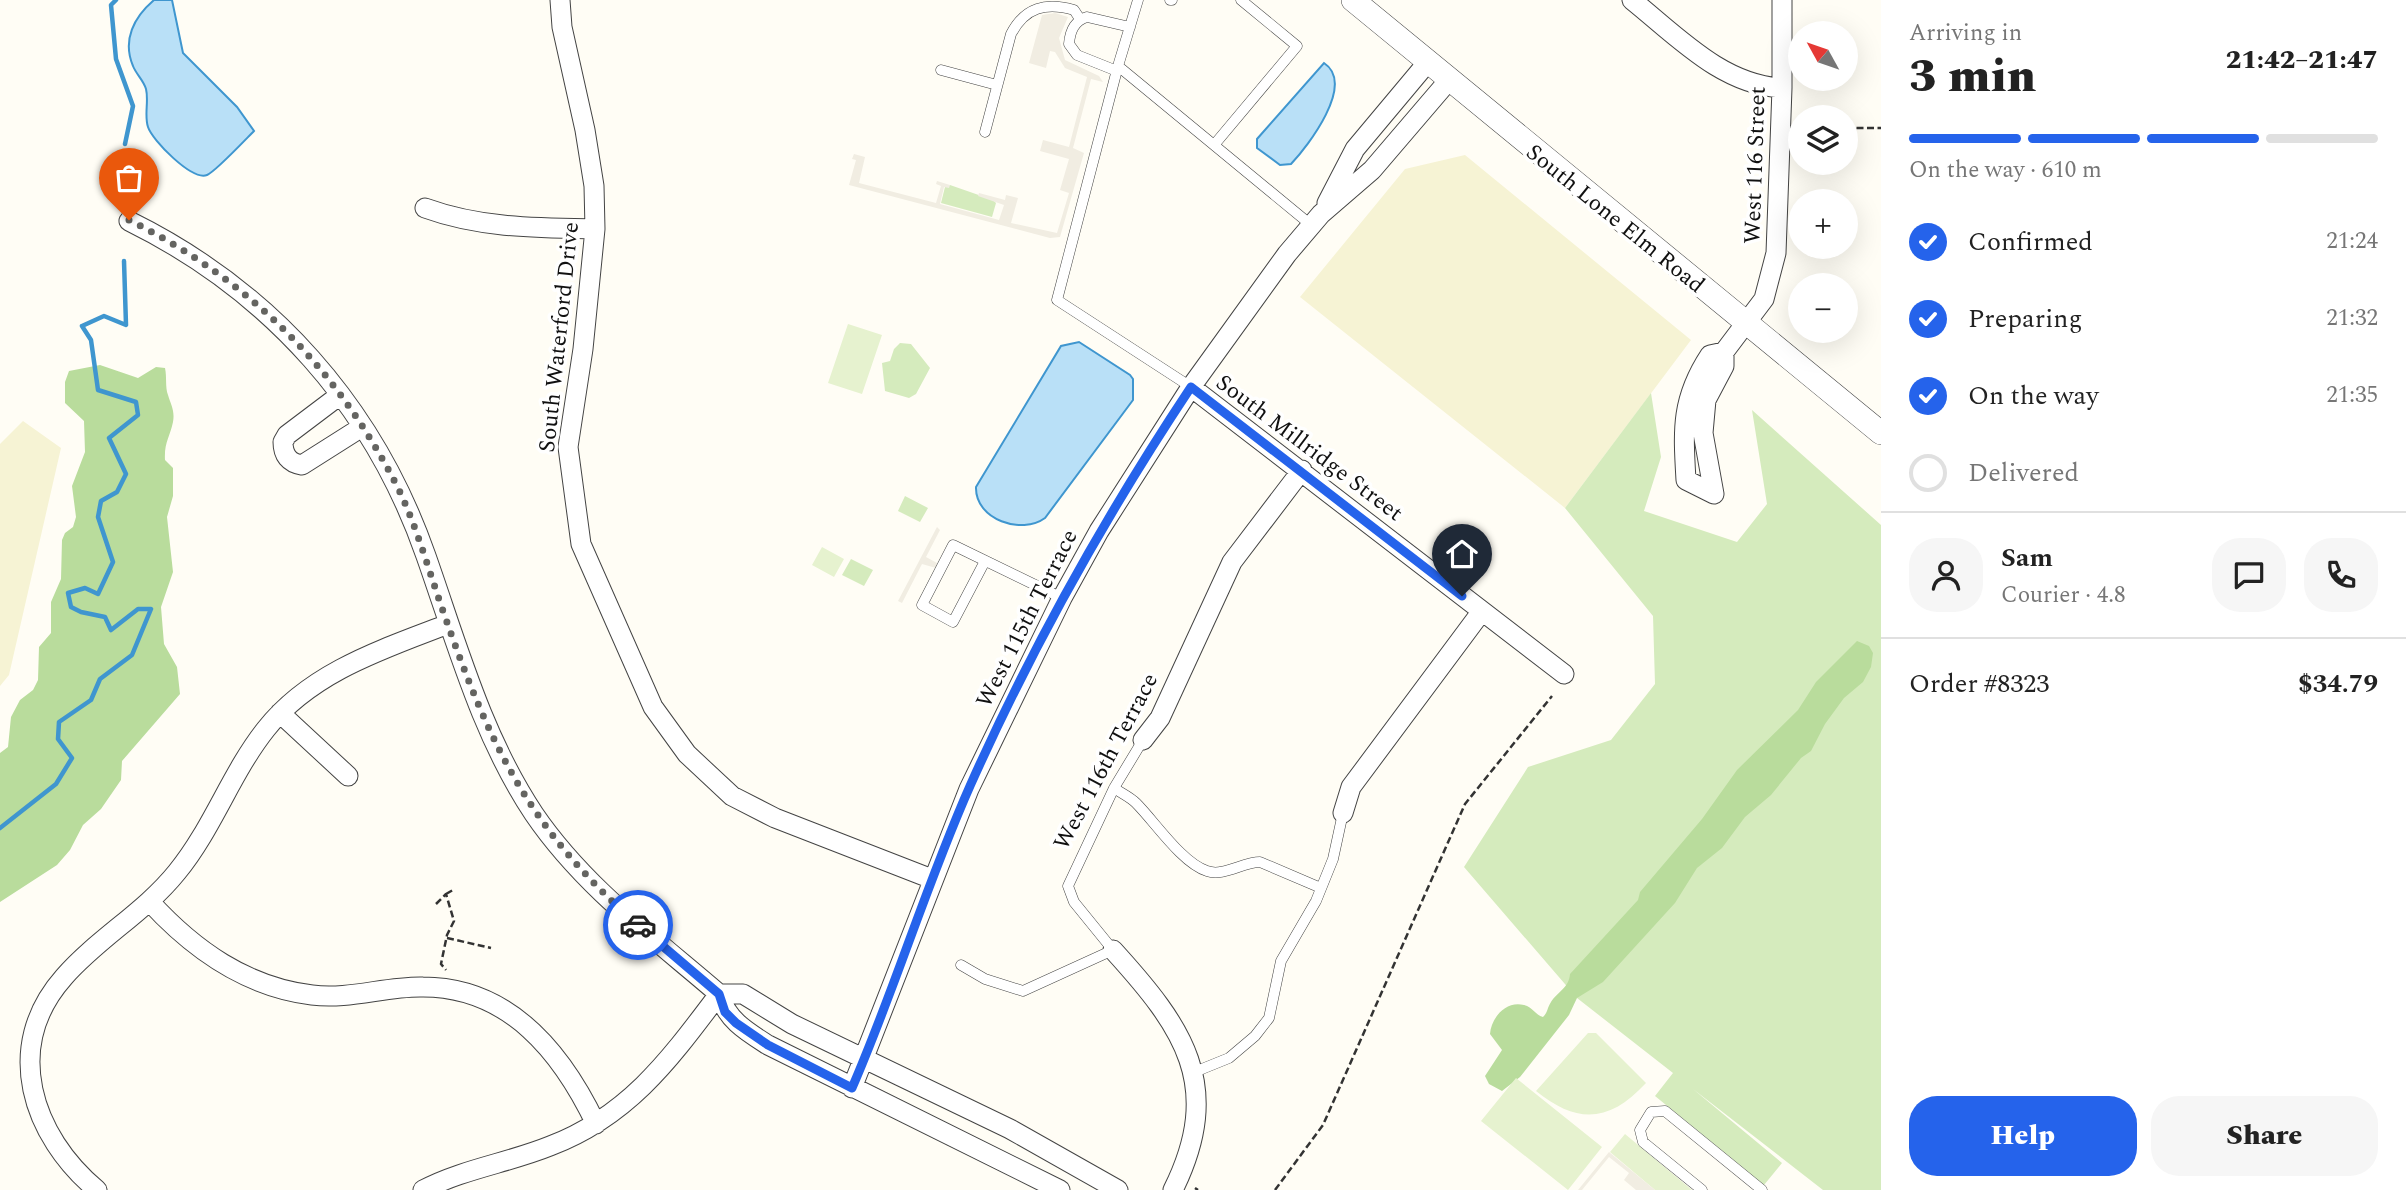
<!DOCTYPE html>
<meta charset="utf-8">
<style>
:root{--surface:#fff;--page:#f6f6f6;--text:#222;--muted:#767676;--line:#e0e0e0;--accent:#2563eb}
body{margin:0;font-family:Spectral,serif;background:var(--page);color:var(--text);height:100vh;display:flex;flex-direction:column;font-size:26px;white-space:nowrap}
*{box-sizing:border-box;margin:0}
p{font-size:23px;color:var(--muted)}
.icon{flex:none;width:38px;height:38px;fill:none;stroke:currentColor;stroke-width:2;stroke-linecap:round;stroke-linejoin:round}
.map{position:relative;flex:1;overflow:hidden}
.sheet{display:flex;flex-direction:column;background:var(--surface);width:525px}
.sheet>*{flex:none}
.needle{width:46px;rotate:310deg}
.fabs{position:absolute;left:1788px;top:21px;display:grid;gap:14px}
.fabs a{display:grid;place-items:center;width:70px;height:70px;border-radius:50%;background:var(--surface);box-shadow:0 7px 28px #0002;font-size:35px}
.pin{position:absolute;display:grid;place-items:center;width:60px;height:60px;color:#fff;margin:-72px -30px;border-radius:50% 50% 50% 0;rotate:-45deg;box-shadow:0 0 7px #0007}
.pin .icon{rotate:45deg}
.courier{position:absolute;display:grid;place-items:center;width:70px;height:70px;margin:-35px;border:5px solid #2563eb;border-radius:50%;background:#fff;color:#222;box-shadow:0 2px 9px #0007}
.summary em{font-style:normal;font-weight:800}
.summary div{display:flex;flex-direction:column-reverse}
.summary{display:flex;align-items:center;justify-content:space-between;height:119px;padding:0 28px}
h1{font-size:46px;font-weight:800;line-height:52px}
.bar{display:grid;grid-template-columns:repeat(4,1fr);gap:10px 7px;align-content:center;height:84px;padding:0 28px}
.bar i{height:9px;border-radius:5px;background:var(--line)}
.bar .active{background:var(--accent)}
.bar p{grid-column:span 4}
.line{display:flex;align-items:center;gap:18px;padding:0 28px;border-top:2px solid var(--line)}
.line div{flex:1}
.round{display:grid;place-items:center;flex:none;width:74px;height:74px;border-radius:28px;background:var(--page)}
ol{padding:0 28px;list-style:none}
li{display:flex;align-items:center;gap:21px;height:77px}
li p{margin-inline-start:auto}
li .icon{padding:7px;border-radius:50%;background:var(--accent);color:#fff;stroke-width:4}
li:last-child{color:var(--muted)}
li i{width:38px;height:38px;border:4px solid var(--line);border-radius:50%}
.action{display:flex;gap:14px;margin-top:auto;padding:14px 28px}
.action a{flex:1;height:80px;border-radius:28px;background:var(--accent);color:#fff;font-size:28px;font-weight:800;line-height:80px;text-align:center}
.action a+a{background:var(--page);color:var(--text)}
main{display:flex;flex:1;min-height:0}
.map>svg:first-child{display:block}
</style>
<main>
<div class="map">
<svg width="1881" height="1190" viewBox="0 0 1881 1190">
<rect width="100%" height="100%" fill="#fffdf5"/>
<path fill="#f6f3d4" d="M 1465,155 L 1691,340 L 1565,508 L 1300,297 L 1405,169 Z
M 23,421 L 61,448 L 9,675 L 0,686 L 0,444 Z"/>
<path fill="#d5ebbd" d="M 950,185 L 993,200 L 996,203 L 992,217 L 941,203 L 945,187 Z
M 900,343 L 911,344 L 930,368 L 916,394 L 909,398 L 885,391 L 882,363 L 890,361 L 894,349 Z
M 1651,393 L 1661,457 L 1644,511 L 1737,542 L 1767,504 L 1752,410 L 1881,525 L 1881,1190 L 1823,1190 L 1693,1089 L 1782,1163 L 1764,1185 L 1655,1096 L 1673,1073 L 1577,998 L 1464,867 L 1528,767 L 1611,740 L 1655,684 L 1653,616 L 1565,508 Z
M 905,496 L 928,508 L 920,522 L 898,511 Z
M 851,559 L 873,570 L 864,586 L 842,575 Z"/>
<path fill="#b9dc9c" d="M 100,365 L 138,378 L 156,367 L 165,368 C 167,377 165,387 168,395 C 171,405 175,411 173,422 C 170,437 164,442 165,460 L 173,468 L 173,496 L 167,517 L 173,572 L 161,607 L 164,644 L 177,667 L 180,694 L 122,761 L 121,780 L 101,809 L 83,825 L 70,850 L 57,865 L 0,902 L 0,753 L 8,747 L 11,717 L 20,700 L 33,690 L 38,680 L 39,647 L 51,633 L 51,602 L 61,579 L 62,540 L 65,533 L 73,527 L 76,517 L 72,486 L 85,452 L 84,421 L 65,403 L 65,382 L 69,371 Z
M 1857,641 L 1869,646 L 1873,653 L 1871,667 L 1863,682 L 1844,698 L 1825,724 L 1811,751 L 1801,758 L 1771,795 L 1745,817 L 1722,848 L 1697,868 L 1675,903 L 1603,982 L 1577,998 L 1569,1015 L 1520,1077 L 1502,1091 L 1489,1084 L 1485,1076 L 1502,1050 L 1490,1034 C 1491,1018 1506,1000 1524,1005 C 1533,1007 1535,1015 1543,1017 C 1548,1012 1547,1008 1551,1002 C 1557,992 1569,988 1570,974 L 1638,900 L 1640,892 L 1702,819 L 1737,770 L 1798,710 L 1816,682 Z"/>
<path fill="#e6f2cf" d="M 848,324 L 882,335 L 862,394 L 828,383 Z
M 822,547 L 844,559 L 834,577 L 812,565 Z
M 1588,1033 L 1596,1033 L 1646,1083 C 1610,1122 1578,1125 1536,1091 Z
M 1516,1078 L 1602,1147 L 1568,1190 L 1481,1121 Z
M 1625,1134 L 1692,1190 L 1655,1190 L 1610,1152 Z"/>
<path fill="#f1ede2" d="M 1055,13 L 1068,17 L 1059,38 L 1065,60 L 1099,76 L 1103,82 L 1091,79 L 1073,148 L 1084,153 L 1060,237 L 1050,238 L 849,185 L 856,160 L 852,159 L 854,154 L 865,157 L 859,183 L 936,203 L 941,186 L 936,184 L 937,181 L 950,185 L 949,188 L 944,187 L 940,204 L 999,220 L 1004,205 L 978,196 L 979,193 L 1005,200 L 1006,195 L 1018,198 L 1011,223 L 1057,233 L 1069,193 L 1060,190 L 1069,159 L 1040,151 L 1043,140 L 1069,147 L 1087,77 L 1065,68 L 1055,52 L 1050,51 L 1046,68 L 1029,63 L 1042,15 Z
M 937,527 L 940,530 L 926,557 L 937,563 L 936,568 L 922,564 L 902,603 L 898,601 Z
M 1609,1152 L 1655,1190 L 1636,1190 L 1624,1180 L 1629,1173 L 1609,1157 L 1582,1190 L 1578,1190 Z"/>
<path fill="#b9e0f7" stroke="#3f96cf" stroke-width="2" d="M 154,0 L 172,0 L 183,53 L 237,107 L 254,131 C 246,139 215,172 207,175 C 192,181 152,140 148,127 C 144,115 149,101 146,89 C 144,81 136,74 133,66 C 122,40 134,17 154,0 Z
M 1324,63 C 1356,84 1308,146 1291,164 L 1280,165 L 1257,148 L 1257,139 Z
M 1079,342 L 1130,375 L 1133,379 L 1133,400 L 1045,518 C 1022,535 975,520 976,487 L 1061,346 Z"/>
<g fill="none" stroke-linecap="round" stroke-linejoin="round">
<path stroke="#3f96cf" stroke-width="4.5" d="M 116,0 L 111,5 L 116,59 L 133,106 L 125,144
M 0,828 L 56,784 L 72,758 L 58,739 L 59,722 L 91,700 L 100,679 L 132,655 L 151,609 L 138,609 L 111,630 L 105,617 L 81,612 L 71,607 L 68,593 L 85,588 L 98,594 L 113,562 L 98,517 L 101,501 L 117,492 L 126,474 L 109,438 L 138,415 L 136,402 L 98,390 L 91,340 L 82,326 L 104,316 L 126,325 L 124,261"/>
<defs>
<path id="service" d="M 1138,0 L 1118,66 L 1311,225
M 1170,0 L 1172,0
M 1118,66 L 1057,300 L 1191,387
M 941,70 L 997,85
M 1117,71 L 1077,55 L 1069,44 C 1070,31 1074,21 1087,17 L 1130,27
M 985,132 L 1011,34 C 1025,7 1046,2 1074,10 L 1080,19
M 1214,145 L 1297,46 L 1241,0
M 985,561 L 953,622 L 922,605 L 953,545 L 1062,598
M 1114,788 C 1121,793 1130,797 1136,803 C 1155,822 1182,863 1207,871 C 1223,877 1243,862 1260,862 L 1321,888
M 961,965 L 985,979 L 1023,991 L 1113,950 L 1074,902 L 1068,886 L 1114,788 L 1143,740
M 1192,1073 L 1229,1058 L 1255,1036 L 1269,1018 L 1281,961 L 1316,901 L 1333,859 L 1343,813
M 1702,1190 L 1643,1142 L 1640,1130 L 1651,1112 L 1665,1111 L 1762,1190"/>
<path id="minor" d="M 560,0 L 562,27 L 585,130 L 594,186 L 595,229 L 583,349 L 568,447 L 581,544 L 653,707 L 687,754 L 732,796 L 775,818 L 932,879
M 1632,0 C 1677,36 1722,85 1782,88
M 1327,203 L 1355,149 L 1427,63
M 425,208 C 480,228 536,228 595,229
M 129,221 C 271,291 374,407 426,556 C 457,644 482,736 534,814 C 583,886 654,938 719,994 C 727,1020 746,1031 768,1045 L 1060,1190
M 1191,387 L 1564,674
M 340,395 L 287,435 L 283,442 C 283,455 289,463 302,465 L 362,427
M 1714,494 L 1703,433 L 1706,400 L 1724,366 L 1724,352 L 1764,299 L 1776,253 L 1782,88 L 1782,0
M 1714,494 L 1686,480 C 1683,429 1681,399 1710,355 L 1724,352
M 280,713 L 348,776
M 1143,740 L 1160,718 L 1232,562 L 1302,470
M 1343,813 L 1351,787 L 1482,611
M 150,902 C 194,950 246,987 312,995 C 349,1000 386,986 423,987 C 510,987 562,1053 596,1124
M 1113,950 C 1183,1027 1225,1085 1173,1190
M 719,994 L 743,994 L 792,1024 L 1010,1129 L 1118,1190
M 852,1088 L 969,789 L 1062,598 L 1099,531 L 1191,387 L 1287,254 L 1321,214 L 1372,170 L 1449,80
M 97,1190 C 32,1136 2,1047 64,977 C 98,938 144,913 177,872 C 213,828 231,773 266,729 C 311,672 383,649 448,624
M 423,1190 C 463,1169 508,1163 550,1146 C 629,1116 670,1059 719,994"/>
<path id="tertiary" d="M 1353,0 L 1881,433"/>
</defs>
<use href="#service" stroke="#444" stroke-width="11"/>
<use href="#minor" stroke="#444" stroke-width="21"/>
<use href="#tertiary" stroke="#444" stroke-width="24"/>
<path stroke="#333" stroke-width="2.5" stroke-dasharray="7 3.5" stroke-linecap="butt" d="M 1846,128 L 1881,128
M 446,894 L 453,890
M 436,904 L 446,894 L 454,921 L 447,935 L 441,964 L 446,970
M 447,938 L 491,948
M 1195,1188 L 1198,1190
M 1275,1190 L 1323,1125 L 1465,804 L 1552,696"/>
<use href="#service" stroke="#fff" stroke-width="10"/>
<use href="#minor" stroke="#fff" stroke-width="19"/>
<use href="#tertiary" stroke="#fff" stroke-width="23"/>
</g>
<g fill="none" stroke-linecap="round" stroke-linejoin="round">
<path stroke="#646461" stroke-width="7" stroke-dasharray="0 12.6" d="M 129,220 C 251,281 339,370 400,492 C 418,531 429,571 443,611 C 490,746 529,829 638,925"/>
<path stroke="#2563eb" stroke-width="9" d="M 638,925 L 719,994 L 725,1012 L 736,1023 L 768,1045 L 852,1088 C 895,989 926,885 970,786 C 1032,647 1106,515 1191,387 L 1462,596"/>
</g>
<g text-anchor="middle" stroke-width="7" stroke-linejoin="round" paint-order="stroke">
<g font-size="23" fill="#111" stroke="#fff">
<text transform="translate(1754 165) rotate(-88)" y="8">West 116 Street</text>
<text transform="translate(1616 218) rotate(39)" y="8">South Lone Elm Road</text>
<text transform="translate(558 337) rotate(-84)" y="8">South Waterford Drive</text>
<text transform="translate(1310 447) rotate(37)" y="8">South Millridge Street</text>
<text transform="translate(1026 618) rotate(-63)" y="8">West 115th Terrace</text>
<text transform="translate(1105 761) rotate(-62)" y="8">West 116th Terrace</text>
</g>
</g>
</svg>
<div class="fabs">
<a><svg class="needle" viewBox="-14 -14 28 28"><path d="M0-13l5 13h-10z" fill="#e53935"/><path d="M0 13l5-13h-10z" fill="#767676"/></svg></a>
<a><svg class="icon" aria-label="layers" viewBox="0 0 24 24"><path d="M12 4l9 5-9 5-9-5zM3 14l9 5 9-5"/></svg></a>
<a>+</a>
<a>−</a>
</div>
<div class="pin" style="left:129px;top:220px;background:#ea580c"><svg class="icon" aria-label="bag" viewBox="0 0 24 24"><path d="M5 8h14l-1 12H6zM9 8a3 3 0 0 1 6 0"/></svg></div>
<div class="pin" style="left:1462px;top:596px;background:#1f2937"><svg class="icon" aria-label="home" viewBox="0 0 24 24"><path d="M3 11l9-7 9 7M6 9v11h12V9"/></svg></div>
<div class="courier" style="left:638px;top:925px"><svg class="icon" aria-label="car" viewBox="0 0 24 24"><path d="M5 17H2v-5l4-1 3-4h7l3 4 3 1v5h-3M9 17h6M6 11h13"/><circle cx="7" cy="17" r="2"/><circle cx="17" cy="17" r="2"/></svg></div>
</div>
<section class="sheet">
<div class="summary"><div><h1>3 min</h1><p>Arriving in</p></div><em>21:42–21:47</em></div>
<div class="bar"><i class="active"></i><i class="active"></i><i class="active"></i><i></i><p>On the way · 610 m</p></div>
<ol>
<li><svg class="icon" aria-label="check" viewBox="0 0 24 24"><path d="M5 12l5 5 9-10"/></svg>Confirmed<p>21:24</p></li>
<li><svg class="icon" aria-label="check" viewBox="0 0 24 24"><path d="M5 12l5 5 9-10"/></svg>Preparing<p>21:32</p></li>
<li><svg class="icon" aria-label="check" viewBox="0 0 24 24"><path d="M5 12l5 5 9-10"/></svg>On the way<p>21:35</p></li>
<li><i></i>Delivered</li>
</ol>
<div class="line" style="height:126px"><a class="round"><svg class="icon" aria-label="person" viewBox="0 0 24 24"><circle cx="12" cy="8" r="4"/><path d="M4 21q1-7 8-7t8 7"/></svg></a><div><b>Sam</b><p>Courier · 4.8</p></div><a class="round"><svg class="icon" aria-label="chat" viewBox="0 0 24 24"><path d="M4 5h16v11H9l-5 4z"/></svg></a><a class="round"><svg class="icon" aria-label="phone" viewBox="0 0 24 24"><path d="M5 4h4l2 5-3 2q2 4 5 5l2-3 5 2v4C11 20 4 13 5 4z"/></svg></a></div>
<div class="line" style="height:91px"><div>Order #8323</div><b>$34.79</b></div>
<div class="action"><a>Help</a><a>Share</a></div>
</section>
</main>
